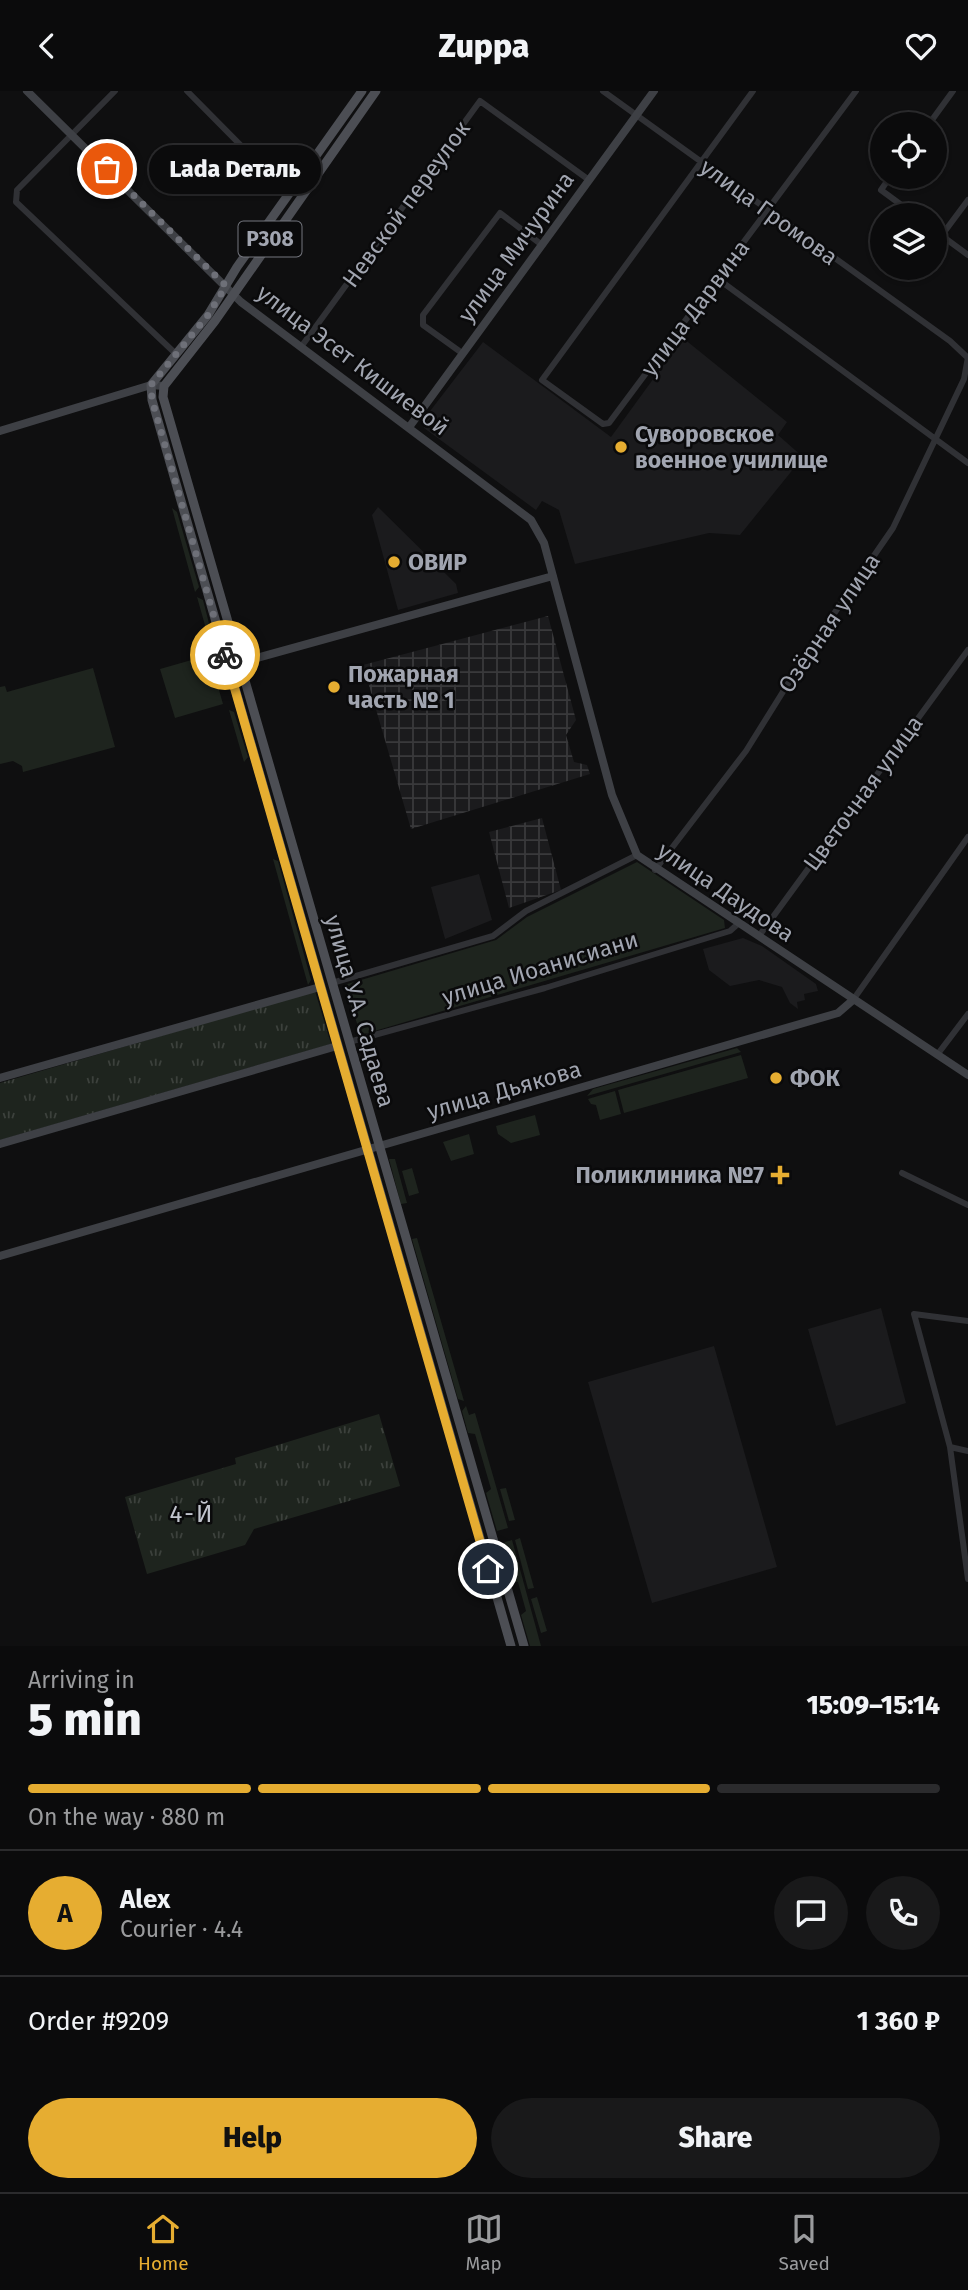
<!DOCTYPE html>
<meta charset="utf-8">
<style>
:root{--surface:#0b0b0c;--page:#19191a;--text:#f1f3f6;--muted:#9a9b9d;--line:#2b2b2d;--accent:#e6ad31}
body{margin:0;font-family:"Fira Sans",sans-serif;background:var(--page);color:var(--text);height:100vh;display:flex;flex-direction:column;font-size:26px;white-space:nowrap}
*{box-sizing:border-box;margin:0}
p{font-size:23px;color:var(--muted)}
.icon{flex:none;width:38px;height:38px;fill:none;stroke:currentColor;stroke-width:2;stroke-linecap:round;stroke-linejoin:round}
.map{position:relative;height:1555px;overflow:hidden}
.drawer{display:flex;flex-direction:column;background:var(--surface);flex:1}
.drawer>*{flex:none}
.tools{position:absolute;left:870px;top:21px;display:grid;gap:14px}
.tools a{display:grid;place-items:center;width:77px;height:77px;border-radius:50%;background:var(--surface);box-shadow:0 2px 5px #0004,0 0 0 2px var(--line);font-size:35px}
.pin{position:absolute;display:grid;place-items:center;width:60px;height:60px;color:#fff;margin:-30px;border:4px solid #fff;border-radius:50%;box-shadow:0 2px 7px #0007}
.courier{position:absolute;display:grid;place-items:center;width:70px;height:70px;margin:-35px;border:5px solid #e6ad31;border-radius:50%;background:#fff;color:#222;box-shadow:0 2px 9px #0007}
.bubble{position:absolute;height:49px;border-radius:24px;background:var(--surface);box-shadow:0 2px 5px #0004,0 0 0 2px var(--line);font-size:23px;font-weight:800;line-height:49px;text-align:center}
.head em{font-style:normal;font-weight:800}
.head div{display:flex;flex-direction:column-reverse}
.head{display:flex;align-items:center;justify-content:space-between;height:119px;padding:0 28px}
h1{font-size:46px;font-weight:800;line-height:52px}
.bar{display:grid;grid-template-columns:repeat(4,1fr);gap:10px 7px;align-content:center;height:84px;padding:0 28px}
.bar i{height:9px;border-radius:5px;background:var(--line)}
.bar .on{background:var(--accent)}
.bar p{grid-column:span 4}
.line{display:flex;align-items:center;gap:18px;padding:0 28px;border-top:2px solid var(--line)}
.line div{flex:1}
.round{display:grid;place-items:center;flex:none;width:74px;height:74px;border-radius:37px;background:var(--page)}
.action{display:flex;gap:14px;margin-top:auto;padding:14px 28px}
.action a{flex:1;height:80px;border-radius:42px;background:var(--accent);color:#111;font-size:28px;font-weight:800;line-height:80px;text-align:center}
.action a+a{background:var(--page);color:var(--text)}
header{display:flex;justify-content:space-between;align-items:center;height:91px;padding:0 28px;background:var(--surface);font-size:32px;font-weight:800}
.dock{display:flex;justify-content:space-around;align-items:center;height:98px;border-top:2px solid var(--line);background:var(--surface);font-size:19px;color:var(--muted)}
.dock a{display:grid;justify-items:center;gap:4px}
.dock .on{color:var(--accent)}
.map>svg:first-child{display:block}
</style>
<header><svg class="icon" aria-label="back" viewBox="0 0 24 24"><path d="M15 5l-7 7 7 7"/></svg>Zuppa<svg class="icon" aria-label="heart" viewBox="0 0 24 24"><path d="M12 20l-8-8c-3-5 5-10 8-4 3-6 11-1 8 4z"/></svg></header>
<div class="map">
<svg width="968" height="1555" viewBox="0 0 968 1555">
<defs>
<pattern id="industrial-grid" width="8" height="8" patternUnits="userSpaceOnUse" patternTransform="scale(1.75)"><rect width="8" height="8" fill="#1b1b1d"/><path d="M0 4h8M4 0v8" fill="none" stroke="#39393b"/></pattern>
<pattern id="park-tufts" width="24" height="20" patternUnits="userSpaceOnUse" patternTransform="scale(1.75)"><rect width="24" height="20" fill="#1e241e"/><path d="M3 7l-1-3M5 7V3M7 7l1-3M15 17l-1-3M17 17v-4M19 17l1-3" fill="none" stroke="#3c413c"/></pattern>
</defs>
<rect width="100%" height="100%" fill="#0f0f10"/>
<path fill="#1b1b1d" d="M 683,247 L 787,331 L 778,344 L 803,366 L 740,444 L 709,442 L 575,473 L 559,419 L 542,410 L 536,419 L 424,337 L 424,328 L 483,251 L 611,346 Z
M 378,416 L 456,493 L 458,502 L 398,519 L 372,424 Z
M 479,783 L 492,829 L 445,848 L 431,796 Z
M 743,847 L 762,855 L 816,893 L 818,900 L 804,903 L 805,909 L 797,911 L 798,918 L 790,912 L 782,896 L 759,889 L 730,895 L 709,879 L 703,858 Z
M 881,1217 L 906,1312 L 836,1335 L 808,1238 Z
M 714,1255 L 777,1476 L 652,1512 L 588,1291 Z"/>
<path fill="url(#industrial-grid)" d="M 548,525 L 576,629 L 566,644 L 574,671 L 587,674 L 590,683 L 411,738 L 363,574 Z
M 542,727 L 561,799 L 509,817 L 489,741 Z"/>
<path fill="#1e241e" d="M 172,417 L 177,421 L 199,496 L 195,501 Z
M 197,506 L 203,509 L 213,548 L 210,552 Z
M 209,564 L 223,613 L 175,627 L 160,578 Z
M 93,577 L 115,656 L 23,681 L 22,675 L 13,670 L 0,673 L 0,596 L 5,595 L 7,601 Z
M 229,619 L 234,621 L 248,666 L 244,671 Z
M 273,768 L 278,770 L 311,889 L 308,894 Z
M 637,771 L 724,829 L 725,837 L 361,944 L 344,894 L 496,849 L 527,826 Z
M 737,957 L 741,961 L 587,1005 L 593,998 Z
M 741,964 L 748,987 L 624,1022 L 618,999 Z
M 615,1000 L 621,1023 L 600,1029 L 596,1014 L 591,1013 L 588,1008 Z
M 535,1024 L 540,1044 L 511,1052 L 498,1043 L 496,1035 Z
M 469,1043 L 474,1063 L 451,1070 L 443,1051 Z
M 389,1068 L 395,1068 L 407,1112 L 401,1113 Z
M 412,1077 L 419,1102 L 409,1105 L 402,1080 Z
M 417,1147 L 464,1310 L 458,1308 L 412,1148 Z
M 466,1315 L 469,1324 L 475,1322 L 508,1437 L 497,1440 L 486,1402 L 491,1398 L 475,1343 L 468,1342 L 462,1320 Z
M 506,1397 L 515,1429 L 509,1430 L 500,1398 Z
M 520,1447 L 534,1497 L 528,1498 L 515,1449 Z
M 512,1449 L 541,1555 L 530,1555 L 521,1524 L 526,1520 L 518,1491 L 511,1490 L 502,1457 L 505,1451 Z
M 537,1506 L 547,1540 L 541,1542 L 531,1508 Z"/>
<path fill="url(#park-tufts)" d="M 315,900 L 331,953 L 0,1049 L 0,992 Z
M 379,1323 L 400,1395 L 254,1438 L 245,1454 L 147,1483 L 125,1406 L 236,1373 L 235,1367 Z"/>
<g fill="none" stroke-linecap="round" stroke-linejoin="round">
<path stroke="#303135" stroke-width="6" d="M 115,0 L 17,99 L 16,111 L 177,264
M 187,0 L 289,103
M 603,0 L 950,250 L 968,267
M 753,0 L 542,289 L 603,333 L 609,332 L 856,0
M 929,33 L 953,0
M 890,86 L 881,99 L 915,124
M 934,139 L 968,164
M 942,144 L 968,109
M 718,188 L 968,372
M 301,256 L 480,10 L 589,89
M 462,262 L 423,234 L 423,224 L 500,122 L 542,154
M 655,779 L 746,660 L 809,559 L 893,437 L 964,288 L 968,266
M 759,845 L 968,559
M 332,892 L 493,845 L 526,820 L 637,764
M 853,909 L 968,746
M 349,951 L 545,897 L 730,840 L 739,832
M 937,964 L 968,923
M 902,1082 L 968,1114
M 950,1356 L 968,1360
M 968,1488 L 950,1356 L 914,1223 L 968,1230"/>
<path stroke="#3e4045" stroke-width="8" d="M 27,0 L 241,211 L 531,429 L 544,452 L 612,704 L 637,764 L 968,984
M 410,335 L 654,0
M 0,340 L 151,294 L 164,295
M 235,573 L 553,485
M 0,987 L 320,896
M 0,1053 L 337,955
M 0,1165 L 838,922 L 853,909"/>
<path stroke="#4c4e54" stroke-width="9" d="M 362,0 L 237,176 L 208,224 L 151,294 L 152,309 L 511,1555
M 376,0 L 215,230 L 164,295 L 163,306 L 524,1555"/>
</g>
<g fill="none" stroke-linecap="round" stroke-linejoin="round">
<path stroke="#6e7078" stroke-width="7" stroke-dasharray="0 12.6" d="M 107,78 L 226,195 L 208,224 L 151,294 L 152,309 L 225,564"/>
<path stroke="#e6ad31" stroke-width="9" d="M 225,564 L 488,1478"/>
</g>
<g fill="#e6ad31" stroke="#0a0a0b" stroke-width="2.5">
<circle cx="621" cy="356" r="7"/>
<circle cx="394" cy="471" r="7"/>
<circle cx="334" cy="596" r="7"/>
<circle cx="776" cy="987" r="7"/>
<path d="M776.5 1073.5h7v7h7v7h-7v7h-7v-7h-7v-7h7z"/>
</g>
<g text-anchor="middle" stroke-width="5" stroke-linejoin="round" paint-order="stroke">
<rect fill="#0a0a0b" stroke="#74767e" stroke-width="2" x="238.5" y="130.5" width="63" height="35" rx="5"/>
<g font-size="21" font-weight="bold" fill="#a1a5b0">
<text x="270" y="155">P308</text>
</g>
<g font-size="23" fill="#a1a5b0" stroke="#0a0a0b">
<text transform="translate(406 113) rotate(-54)" y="8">Невской переулок</text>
<text transform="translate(769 121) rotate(36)" y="8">улица Громова</text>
<text transform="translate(516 156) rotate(-54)" y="8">улица Мичурина</text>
<text transform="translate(695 217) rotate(-53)" y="8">улица Дарвина</text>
<text transform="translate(353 269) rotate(37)" y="8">улица Эсет Кишиевой</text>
<text transform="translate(829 532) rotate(-56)" y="8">Озёрная улица</text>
<text transform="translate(863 702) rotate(-54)" y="8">Цветочная улица</text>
<text transform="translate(726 801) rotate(34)" y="8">улица Даудова</text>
<text transform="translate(540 877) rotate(-17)" y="8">улица Иоанисиани</text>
<text transform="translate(360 920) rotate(74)" y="8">улица У.А. Садаева</text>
<text transform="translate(504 999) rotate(-16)" y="8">улица Дьякова</text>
</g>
<g font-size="23" font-weight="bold" fill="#a1a5b0" stroke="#0a0a0b" text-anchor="start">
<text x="635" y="351">Суворовское<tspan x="635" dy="26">военное училище</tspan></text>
<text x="408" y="479">ОВИР</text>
<text x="348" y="591">Пожарная<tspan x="348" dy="26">часть № 1</tspan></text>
<text x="790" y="995">ФОК</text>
<text x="764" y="1092" text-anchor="end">Поликлиника №7</text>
</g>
<g font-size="24" letter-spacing="2" fill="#c1c4cd" stroke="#0a0a0b">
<text x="192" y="1431">4-Й</text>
</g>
</g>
</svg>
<div class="tools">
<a><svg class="icon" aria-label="locate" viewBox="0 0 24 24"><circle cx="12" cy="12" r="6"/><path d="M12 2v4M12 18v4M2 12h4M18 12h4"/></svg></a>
<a><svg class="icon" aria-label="layers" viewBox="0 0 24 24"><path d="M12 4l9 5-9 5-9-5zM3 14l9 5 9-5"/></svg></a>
</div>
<div class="pin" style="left:107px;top:78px;background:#ea580c"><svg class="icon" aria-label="bag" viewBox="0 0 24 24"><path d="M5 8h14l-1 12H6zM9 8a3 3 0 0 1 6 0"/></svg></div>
<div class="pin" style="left:488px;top:1478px;background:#1f2937"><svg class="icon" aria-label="home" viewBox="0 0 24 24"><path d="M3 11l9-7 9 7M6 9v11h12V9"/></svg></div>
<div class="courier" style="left:225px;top:564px"><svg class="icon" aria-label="bike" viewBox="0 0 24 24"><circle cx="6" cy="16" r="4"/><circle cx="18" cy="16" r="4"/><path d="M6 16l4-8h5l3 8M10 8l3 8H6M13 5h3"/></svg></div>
<div class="bubble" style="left:149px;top:54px;width:172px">Lada Dеталь</div>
</div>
<section class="drawer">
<div class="head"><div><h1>5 min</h1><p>Arriving in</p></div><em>15:09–15:14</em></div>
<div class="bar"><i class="on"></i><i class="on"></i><i class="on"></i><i></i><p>On the way · 880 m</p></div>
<div class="line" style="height:126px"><b class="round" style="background:var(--accent);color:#111">A</b><div><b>Alex</b><p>Courier · 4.4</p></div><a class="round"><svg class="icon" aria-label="chat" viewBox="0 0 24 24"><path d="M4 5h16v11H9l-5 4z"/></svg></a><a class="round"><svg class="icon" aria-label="phone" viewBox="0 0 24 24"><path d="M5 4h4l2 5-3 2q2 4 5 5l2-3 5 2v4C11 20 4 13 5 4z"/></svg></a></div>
<div class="line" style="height:91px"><div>Order #9209</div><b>1 360 ₽</b></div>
<div class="action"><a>Help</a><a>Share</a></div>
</section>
<nav class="dock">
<a class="on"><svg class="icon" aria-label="home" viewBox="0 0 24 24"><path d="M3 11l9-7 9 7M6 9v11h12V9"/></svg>Home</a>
<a><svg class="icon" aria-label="map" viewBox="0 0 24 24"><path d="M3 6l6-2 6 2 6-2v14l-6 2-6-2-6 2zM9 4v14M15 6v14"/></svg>Map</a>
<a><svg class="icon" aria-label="saved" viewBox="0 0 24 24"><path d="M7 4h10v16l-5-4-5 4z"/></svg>Saved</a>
</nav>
